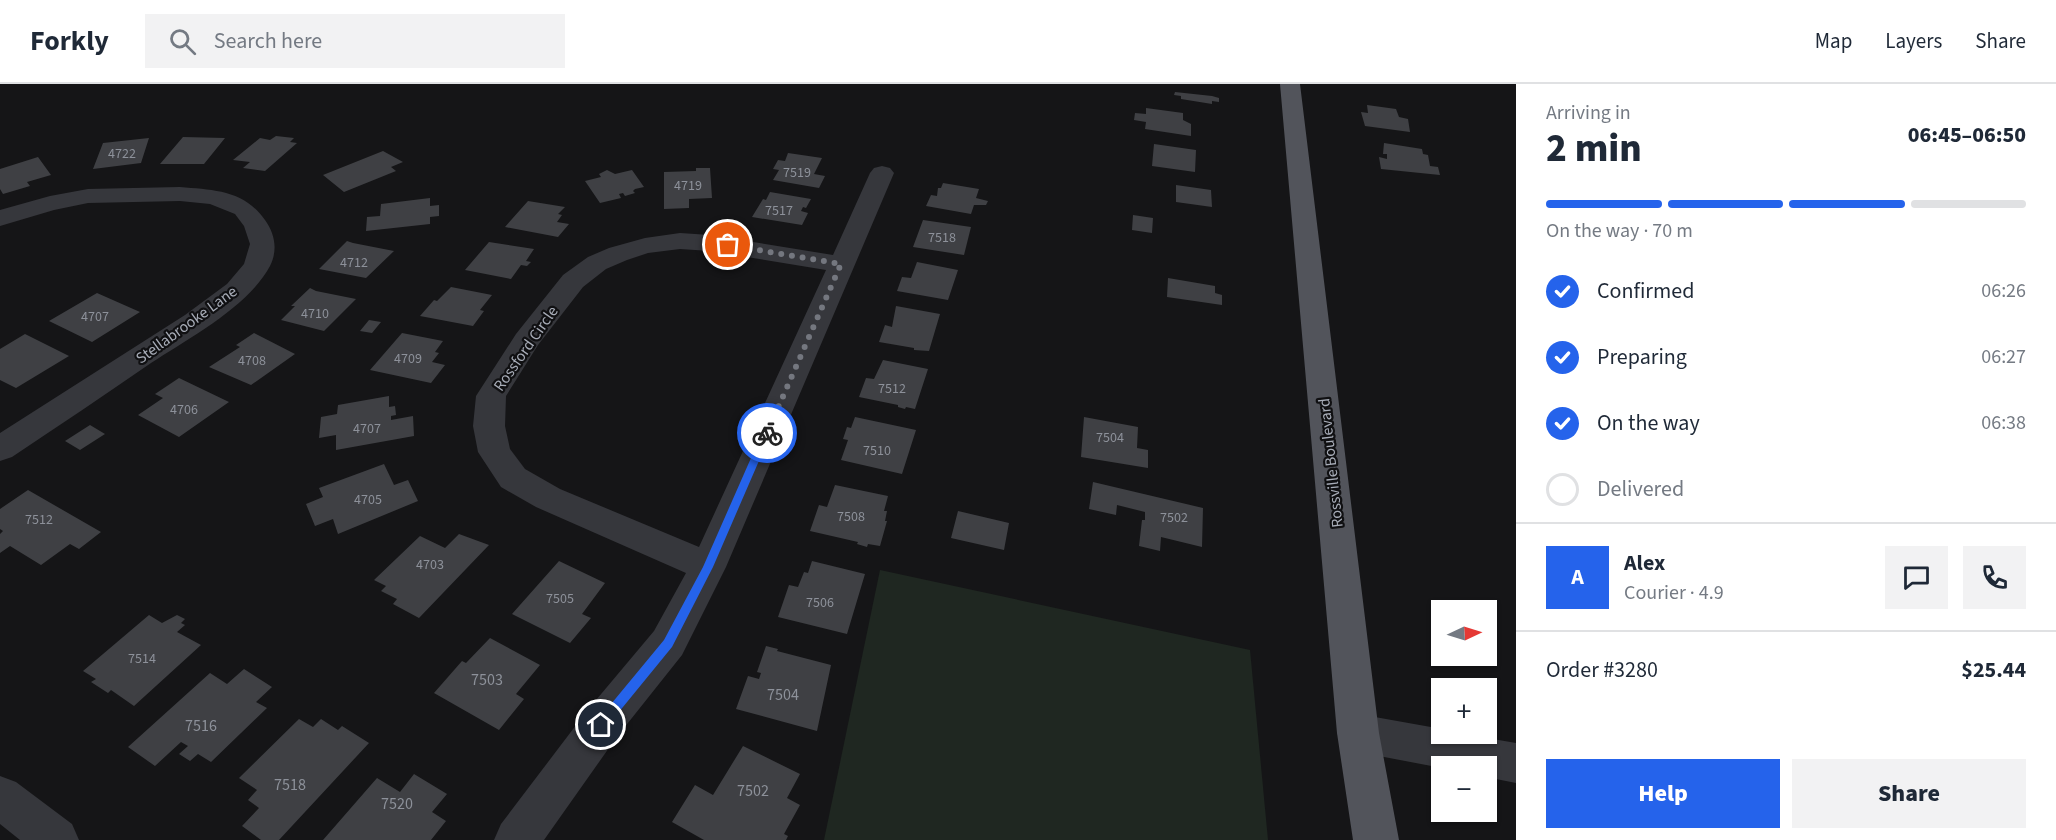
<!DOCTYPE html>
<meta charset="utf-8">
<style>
:root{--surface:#fff;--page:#f2f2f3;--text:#1f2937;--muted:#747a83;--line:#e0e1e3;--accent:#2563eb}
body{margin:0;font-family:"Source Sans 3",sans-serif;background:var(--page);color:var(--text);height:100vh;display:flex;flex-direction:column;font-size:22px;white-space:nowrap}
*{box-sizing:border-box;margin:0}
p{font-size:20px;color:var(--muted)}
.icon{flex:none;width:33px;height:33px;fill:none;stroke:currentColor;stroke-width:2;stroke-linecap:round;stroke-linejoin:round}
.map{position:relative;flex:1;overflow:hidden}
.sheet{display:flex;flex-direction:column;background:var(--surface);width:540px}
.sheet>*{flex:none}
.needle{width:39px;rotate:86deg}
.fabs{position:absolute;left:1431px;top:516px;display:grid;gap:12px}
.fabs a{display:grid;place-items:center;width:66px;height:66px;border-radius:0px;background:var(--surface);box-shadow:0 2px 4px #0004;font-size:30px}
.pin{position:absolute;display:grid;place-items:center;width:51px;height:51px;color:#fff;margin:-26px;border:3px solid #fff;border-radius:50%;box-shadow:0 2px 6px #0007}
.courier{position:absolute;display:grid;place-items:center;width:60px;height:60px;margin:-30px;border:4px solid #2563eb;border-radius:50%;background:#fff;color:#222;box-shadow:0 2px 8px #0007}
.headline em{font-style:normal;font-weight:800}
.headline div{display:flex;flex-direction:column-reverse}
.headline{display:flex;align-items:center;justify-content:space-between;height:102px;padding:0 30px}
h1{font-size:39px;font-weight:800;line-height:45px}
.bar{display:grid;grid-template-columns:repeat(4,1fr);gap:9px 6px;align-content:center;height:72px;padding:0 30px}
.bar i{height:8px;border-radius:4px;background:var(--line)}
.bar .active{background:var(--accent)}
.bar p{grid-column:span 4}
.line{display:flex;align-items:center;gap:15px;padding:0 30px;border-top:2px solid var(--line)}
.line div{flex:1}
.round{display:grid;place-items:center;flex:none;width:63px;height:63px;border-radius:0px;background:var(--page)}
ol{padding:0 30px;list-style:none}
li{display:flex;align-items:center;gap:18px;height:66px}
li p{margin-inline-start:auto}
li .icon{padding:6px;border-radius:50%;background:var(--accent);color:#fff;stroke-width:4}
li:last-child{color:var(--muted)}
li i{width:33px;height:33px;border:3px solid var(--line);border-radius:50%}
.button{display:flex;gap:12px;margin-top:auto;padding:12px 30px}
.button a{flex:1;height:69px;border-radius:0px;background:var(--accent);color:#fff;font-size:24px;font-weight:800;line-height:69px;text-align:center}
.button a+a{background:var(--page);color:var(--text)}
header{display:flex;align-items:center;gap:36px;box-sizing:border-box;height:84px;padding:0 30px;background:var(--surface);border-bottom:2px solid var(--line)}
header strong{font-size:28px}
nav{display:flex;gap:33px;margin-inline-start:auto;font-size:21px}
.search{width:420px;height:54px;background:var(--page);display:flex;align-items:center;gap:15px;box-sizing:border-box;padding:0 21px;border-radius:0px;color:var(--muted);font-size:22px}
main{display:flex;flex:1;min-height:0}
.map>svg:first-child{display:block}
</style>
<header>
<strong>Forkly</strong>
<div class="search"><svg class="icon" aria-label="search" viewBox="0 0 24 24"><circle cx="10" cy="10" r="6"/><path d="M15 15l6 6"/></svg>Search here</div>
<nav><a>Map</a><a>Layers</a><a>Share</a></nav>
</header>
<main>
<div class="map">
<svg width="1516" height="756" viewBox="0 0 1516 756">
<rect width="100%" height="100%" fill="#151517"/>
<path fill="#1f2721" d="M 880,486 L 1250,566 L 1268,756 L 824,756 Z"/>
<path fill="#3f4044" d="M 1175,8 L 1212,12 L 1219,14 L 1219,18 L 1212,17 L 1212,20 L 1181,15 L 1181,12 L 1174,11 Z
M 1367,21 L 1396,25 L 1399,33 L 1408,35 L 1410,48 L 1365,42 L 1361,28 L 1368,29 Z
M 1146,24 L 1183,29 L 1183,36 L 1191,40 L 1191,52 L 1145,45 L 1146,38 L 1134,36 L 1135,29 L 1146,30 Z
M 276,52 L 294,54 L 290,58 L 297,59 L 265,87 L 243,84 L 250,78 L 233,76 L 260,54 L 270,56 Z
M 183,53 L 225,54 L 204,80 L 160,80 Z
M 149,54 L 141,79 L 93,85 L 103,59 Z
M 1384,59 L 1422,65 L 1423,70 L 1428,71 L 1430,82 L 1438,83 L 1440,91 L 1381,85 L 1379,73 L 1387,75 L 1387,70 L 1383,70 Z
M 1154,60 L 1196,66 L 1195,88 L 1152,82 Z
M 383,67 L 403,78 L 391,83 L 396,87 L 344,108 L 323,91 Z
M 788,69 L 822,74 L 814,90 L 825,92 L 819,104 L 773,96 L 779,86 L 773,85 L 778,76 L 785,77 Z
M 38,73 L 51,91 L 27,98 L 30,102 L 3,110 L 0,105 L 0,85 Z
M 696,84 L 710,84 L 712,114 L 689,115 L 689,124 L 664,125 L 664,88 L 696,87 Z
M 607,86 L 615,90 L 632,86 L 644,103 L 635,105 L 633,107 L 635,109 L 625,112 L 623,109 L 619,110 L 621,114 L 600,119 L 585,97 L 601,93 L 599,90 Z
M 943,99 L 979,105 L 976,114 L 988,117 L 986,121 L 974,121 L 971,130 L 926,122 L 931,111 L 937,112 L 938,104 L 941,104 Z
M 1176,101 L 1211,106 L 1212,123 L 1176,118 Z
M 770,108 L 811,115 L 806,124 L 803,123 L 801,127 L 808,129 L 802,141 L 752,133 L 763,115 L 766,116 Z
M 430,114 L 430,122 L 439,121 L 439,132 L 430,133 L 430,140 L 366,147 L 367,133 L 380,132 L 381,120 Z
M 528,117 L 565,123 L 558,130 L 562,131 L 557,138 L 569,140 L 558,153 L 505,143 Z
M 1133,131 L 1153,134 L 1152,149 L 1132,146 Z
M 923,136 L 971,143 L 964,171 L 913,163 Z
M 347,157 L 353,159 L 394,167 L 366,194 L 319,185 Z
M 489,158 L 534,165 L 526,177 L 531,178 L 527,182 L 521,181 L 511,195 L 465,186 Z
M 917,178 L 958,186 L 948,216 L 897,207 L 902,193 L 911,194 Z
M 1168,194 L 1215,202 L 1215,209 L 1222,211 L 1222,221 L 1167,213 Z
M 451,203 L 492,211 L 480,226 L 484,227 L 473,242 L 420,232 L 434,216 L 437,217 Z
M 310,204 L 316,207 L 356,215 L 324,247 L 281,236 L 295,222 L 291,222 Z
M 97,209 L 140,228 L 92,258 L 49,237 Z
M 896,222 L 940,230 L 929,267 L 914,266 L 914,264 L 879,258 L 885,241 L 892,243 Z
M 369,236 L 381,238 L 372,249 L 360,247 Z
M 254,249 L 295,270 L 251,301 L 209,283 L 240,263 L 236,261 Z
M 402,249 L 443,257 L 435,268 L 439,269 L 432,278 L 445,281 L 431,299 L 370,286 Z
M 25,250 L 69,272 L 16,304 L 0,296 L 0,265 Z
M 883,276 L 928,285 L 915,325 L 906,323 L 905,325 L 898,323 L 898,321 L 859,313 L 866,294 L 874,295 Z
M 179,294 L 229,318 L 179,353 L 138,331 L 163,314 L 155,310 Z
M 389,312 L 389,323 L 395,322 L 396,331 L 391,332 L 391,336 L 413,332 L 414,352 L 336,366 L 336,351 L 319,354 L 321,333 L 337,330 L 338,321 Z
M 855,333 L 916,346 L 902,390 L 841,376 L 848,356 L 843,355 L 847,343 L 851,344 Z
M 1084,333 L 1138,343 L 1137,364 L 1148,366 L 1148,384 L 1081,373 Z
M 90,341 L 105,350 L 80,366 L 65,357 Z
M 384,380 L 394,401 L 408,396 L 418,417 L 338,450 L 333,435 L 315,442 L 306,420 L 323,413 L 319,404 Z
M 1093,398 L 1203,424 L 1202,463 L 1161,453 L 1160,467 L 1139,462 L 1142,436 L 1145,436 L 1145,428 L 1117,421 L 1116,431 L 1089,425 Z
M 835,401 L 888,412 L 884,427 L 887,427 L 885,437 L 887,437 L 880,462 L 868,460 L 867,463 L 857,460 L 858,458 L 810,447 L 819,421 L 827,423 Z
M 28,406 L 101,448 L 79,465 L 70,460 L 41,481 L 10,462 L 0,469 L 0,450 L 3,447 L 0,445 L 0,425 Z
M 958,427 L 1009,439 L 1004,466 L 951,454 Z
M 459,450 L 489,461 L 419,534 L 393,520 L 397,515 L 381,507 L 386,502 L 374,496 L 420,452 L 445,464 Z
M 559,477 L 605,499 L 582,530 L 591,534 L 570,559 L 512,530 Z
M 812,477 L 865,490 L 847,550 L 778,533 L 789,501 L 798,503 L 804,488 L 808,489 Z
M 149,531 L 162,539 L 177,531 L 185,535 L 181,539 L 185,541 L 177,548 L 201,561 L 134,622 L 111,606 L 108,609 L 91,598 L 96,595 L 83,587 Z
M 490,554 L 540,581 L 516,610 L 524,615 L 499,646 L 434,609 L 462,577 L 466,579 Z
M 766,562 L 778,565 L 777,567 L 831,581 L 817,647 L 736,625 L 748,592 L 759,595 L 761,589 L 757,588 Z
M 244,585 L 272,603 L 256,618 L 267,624 L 211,678 L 198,670 L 190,677 L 179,670 L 188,662 L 181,658 L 155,682 L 128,663 L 210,589 L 227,600 Z
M 299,635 L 313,643 L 321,635 L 338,646 L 342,642 L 369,659 L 279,756 L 261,756 L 242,742 L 259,724 L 248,716 L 257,706 L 239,694 Z
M 743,662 L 800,690 L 787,714 L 800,721 L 784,750 L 788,752 L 786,756 L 704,756 L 672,738 L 695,701 L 713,711 Z
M 414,690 L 447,710 L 432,728 L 446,737 L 431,756 L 323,756 L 377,694 L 400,708 Z"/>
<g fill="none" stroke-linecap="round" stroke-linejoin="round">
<path fill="#36373c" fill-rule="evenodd" d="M 882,82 L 890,84 L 894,89 L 726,483 L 682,571 L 616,654 L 544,756 L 494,756 L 501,740 L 586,628 L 654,547 L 686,489 L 536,423 L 501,403 L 478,368 L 473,342 L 476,312 L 516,250 L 563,191 L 588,173 L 609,164 L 645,154 L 680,149 L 710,151 L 833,171 L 870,89 L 874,84 ZM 680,165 L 710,167 L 826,186 L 699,463 L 560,405 L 525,385 L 510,365 L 505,342 L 506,312 L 538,261 L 583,203 L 606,185 L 627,176 L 648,169 Z
M 180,103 C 214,106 244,106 265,136 C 275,150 278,166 270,182 C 248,223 189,254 151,279 C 105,311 58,342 12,373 L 0,377 L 0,349 L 185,231 L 227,200 L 244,180 L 250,160 L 244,142 L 235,130 L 210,120 L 180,117 L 88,119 L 54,126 L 0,142 L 0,126 L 50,112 L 88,105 Z
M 1358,630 L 1442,645 L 1442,650 L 1464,650 L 1516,659 L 1516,699 L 1486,693 L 1486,682 L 1442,682 L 1442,684 L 1358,668 L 1343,662 L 1337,649 L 1343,636 Z
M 0,692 L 16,698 L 72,740 L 79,756 L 20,756 L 0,740 Z"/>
<path fill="#52545b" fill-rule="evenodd" d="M 1280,0 L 1300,0 L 1379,649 L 1399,756 L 1353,756 L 1337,649 Z"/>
</g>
<path fill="#2563eb" d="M 767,346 L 771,349 L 713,483 L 672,563 L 605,645 L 597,645 L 597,637 L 664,556 L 703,483 L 762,349 Z"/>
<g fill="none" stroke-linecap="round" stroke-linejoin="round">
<path stroke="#74777f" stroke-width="6" stroke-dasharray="0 10.8" d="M 728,161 L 841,180 L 767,349"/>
</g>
<g text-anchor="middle" stroke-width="4.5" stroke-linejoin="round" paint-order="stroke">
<g font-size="14" fill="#8d919a">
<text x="122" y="74">4722</text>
<text x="797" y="93">7519</text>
<text x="688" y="106">4719</text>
<text x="779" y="131">7517</text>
<text x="942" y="158">7518</text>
<text x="354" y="183">4712</text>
<text x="315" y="234">4710</text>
<text x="95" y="237">4707</text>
<text x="408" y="279">4709</text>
<text x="252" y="281">4708</text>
<text x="892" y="309">7512</text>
<text x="184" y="330">4706</text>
<text x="367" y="349">4707</text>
<text x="1110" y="358">7504</text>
<text x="877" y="371">7510</text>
<text x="368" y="420">4705</text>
<text x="851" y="437">7508</text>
<text x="1174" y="438">7502</text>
<text x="39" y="440">7512</text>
<text x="430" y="485">4703</text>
<text x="560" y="519">7505</text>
<text x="820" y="523">7506</text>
<text x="142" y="579">7514</text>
</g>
<g font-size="16" fill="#a7acb7" stroke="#101012">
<text transform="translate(186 240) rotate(-36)" y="6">Stellabrooke Lane</text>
<text transform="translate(525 264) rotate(-55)" y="6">Rossford Circle</text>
<text transform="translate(1330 379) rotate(-96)" y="6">Rossville Boulevard</text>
</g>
<g font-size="16" fill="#8d919a">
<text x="487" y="601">7503</text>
<text x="783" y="616">7504</text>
<text x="201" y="647">7516</text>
<text x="290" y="706">7518</text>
<text x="753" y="712">7502</text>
<text x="397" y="725">7520</text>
</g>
</g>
</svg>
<div class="fabs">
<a><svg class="needle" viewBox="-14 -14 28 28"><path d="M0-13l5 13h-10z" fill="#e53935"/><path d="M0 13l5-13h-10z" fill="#747a83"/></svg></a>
<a>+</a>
<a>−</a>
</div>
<div class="pin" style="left:728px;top:161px;background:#ea580c"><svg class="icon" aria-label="bag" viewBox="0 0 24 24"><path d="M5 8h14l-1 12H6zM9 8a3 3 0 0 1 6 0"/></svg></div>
<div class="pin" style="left:601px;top:641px;background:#1f2937"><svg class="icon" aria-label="home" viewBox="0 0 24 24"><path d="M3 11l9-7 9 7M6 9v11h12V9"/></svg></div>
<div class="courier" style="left:767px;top:349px"><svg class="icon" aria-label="bike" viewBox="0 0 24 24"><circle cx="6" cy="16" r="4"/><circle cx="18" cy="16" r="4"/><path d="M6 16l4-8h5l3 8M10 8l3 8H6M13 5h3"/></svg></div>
</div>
<section class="sheet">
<div class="headline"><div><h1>2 min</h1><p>Arriving in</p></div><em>06:45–06:50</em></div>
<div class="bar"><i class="active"></i><i class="active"></i><i class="active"></i><i></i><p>On the way · 70 m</p></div>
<ol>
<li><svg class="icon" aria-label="check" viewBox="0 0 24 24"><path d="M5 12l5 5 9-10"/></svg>Confirmed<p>06:26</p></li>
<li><svg class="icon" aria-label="check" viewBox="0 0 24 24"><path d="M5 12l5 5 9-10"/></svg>Preparing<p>06:27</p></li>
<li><svg class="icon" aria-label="check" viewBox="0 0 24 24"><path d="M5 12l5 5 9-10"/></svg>On the way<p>06:38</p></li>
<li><i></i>Delivered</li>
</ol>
<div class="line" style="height:108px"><b class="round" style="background:var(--accent);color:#fff">A</b><div><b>Alex</b><p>Courier · 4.9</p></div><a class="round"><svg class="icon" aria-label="chat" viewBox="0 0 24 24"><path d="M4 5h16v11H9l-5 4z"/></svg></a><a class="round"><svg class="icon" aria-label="phone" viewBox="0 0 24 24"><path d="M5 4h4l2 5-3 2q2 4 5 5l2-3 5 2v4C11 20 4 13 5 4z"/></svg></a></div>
<div class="line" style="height:78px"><div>Order #3280</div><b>$25.44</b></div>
<div class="button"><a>Help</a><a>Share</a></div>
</section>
</main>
